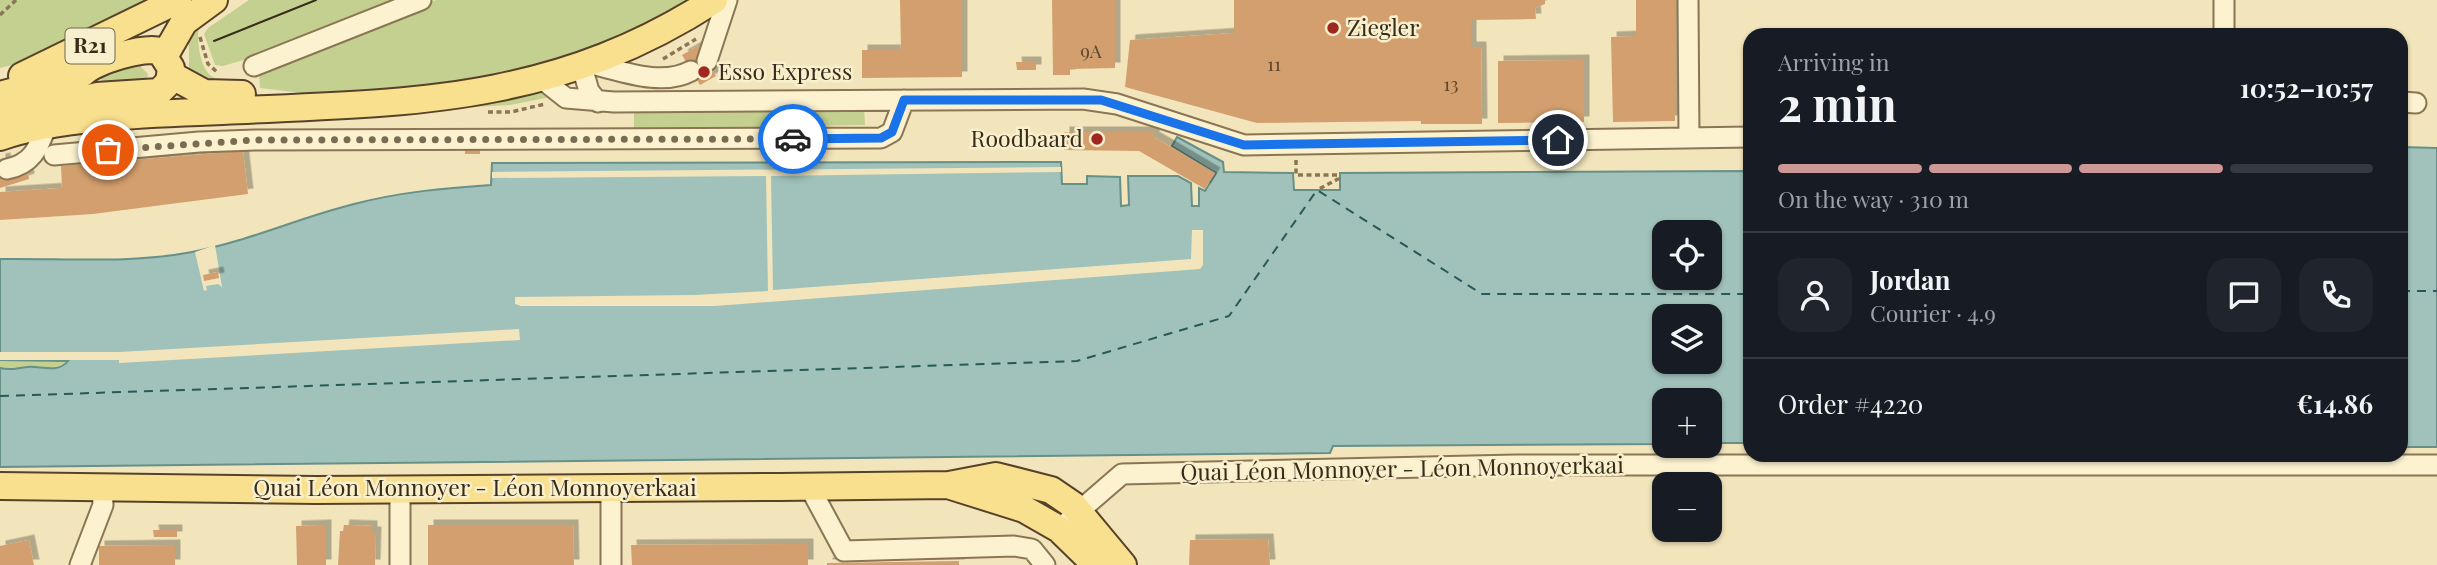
<!DOCTYPE html>
<meta charset="utf-8">
<style>
:root{--surface:#171b24;--page:#20242c;--text:#f1f3f6;--muted:#9ea1a6;--line:#363941;--accent:#cc9795}
body{margin:0;font-family:"Playfair Display",serif;background:var(--page);color:var(--text);height:100vh;display:flex;flex-direction:column;font-size:26px;white-space:nowrap}
*{box-sizing:border-box;margin:0}
p{font-size:23px;color:var(--muted)}
.icon{flex:none;width:38px;height:38px;fill:none;stroke:currentColor;stroke-width:2;stroke-linecap:round;stroke-linejoin:round}
.map{position:relative;flex:1;overflow:hidden}
.sheet{position:absolute;left:1743px;top:28px;width:665px;height:434px;display:flex;flex-direction:column;background:var(--surface);border-radius:21px;box-shadow:0 2px 5px #0004}
.sheet>*{flex:none}
.fabs{position:absolute;left:1652px;top:220px;display:grid;gap:14px}
.fabs a{display:grid;place-items:center;width:70px;height:70px;border-radius:14px;background:var(--surface);box-shadow:0 2px 5px #0004;font-size:35px}
.pin{position:absolute;display:grid;place-items:center;width:60px;height:60px;color:#fff;margin:-30px;border:4px solid #fff;border-radius:50%;box-shadow:0 2px 7px #0007}
.courier{position:absolute;display:grid;place-items:center;width:70px;height:70px;margin:-35px;border:5px solid #1a73e8;border-radius:50%;background:#fff;color:#222;box-shadow:0 2px 9px #0007}
.headline em{font-style:normal;font-weight:700}
.headline div{display:flex;flex-direction:column-reverse}
.headline{display:flex;align-items:center;justify-content:space-between;height:119px;padding:0 35px}
h1{font-size:46px;font-weight:700;line-height:52px}
.bar{display:grid;grid-template-columns:repeat(4,1fr);gap:10px 7px;align-content:center;height:84px;padding:0 35px}
.bar i{height:9px;border-radius:5px;background:var(--line)}
.bar .selected{background:var(--accent)}
.bar p{grid-column:span 4}
.line{display:flex;align-items:center;gap:18px;padding:0 35px;border-top:2px solid var(--line)}
.line div{flex:1}
.round{display:grid;place-items:center;flex:none;width:74px;height:74px;border-radius:21px;background:var(--page)}
.map>svg:first-child{display:block}
</style>
<div class="map">
<svg width="2437" height="565" viewBox="0 0 2437 565">
<defs>
<filter id="shadow"><feDropShadow dx="5.5" dy="-5.5" stdDeviation="0" flood-color="#0004"/></filter>
</defs>
<rect width="100%" height="100%" fill="#f2e5bc"/>
<path fill="#c4d08f" d="M 0,0 L 160,0 L 48,56 L 0,68 Z
M 249,0 L 405,0 L 296,45 L 223,66 L 215,65 L 204,34 L 208,28 Z
M 436,0 L 700,0 L 673,17 L 529,75 L 327,96 L 260,88 L 259,70 Z
M 199,26 C 196,40 200,75 217,79 C 224,81 227,78 234,82 L 207,87 L 189,71 L 189,32 Z
M 140,66 L 148,74 L 146,82 L 102,83 L 101,76 L 109,69 Z
M 535,89 L 550,97 L 510,105 L 473,107 L 472,103 Z
M 864,107 L 865,125 L 634,129 L 634,111 Z
M 0,360 L 68,360 L 68,362 C 58,370 12,371 0,368 Z"/>
<path fill="#a0c2ba" stroke="#679089" stroke-width="2" fill-rule="evenodd" d="M 1177,137 L 1223,162 L 1224,172 L 1293,173 L 1294,190 L 1340,190 L 1340,173 L 1750,171 L 1750,443 L 1710,443 L 1710,401 L 1664,401 L 1664,444 L 1333,446 L 1330,453 L 0,467 L 0,368 C 12,371 16,368 27,367 C 39,365 58,374 68,361 L 0,360 L 0,259 C 63,258 130,264 192,252 C 249,241 298,218 354,204 C 400,192 445,188 491,185 L 492,163 L 1061,162 L 1062,184 L 1087,184 L 1087,176 L 1120,177 L 1121,206 L 1129,205 L 1128,176 L 1178,176 L 1191,183 L 1192,206 L 1199,206 L 1199,188 L 1205,191 L 1216,173 L 1172,146 ZM 1664,233 L 1710,233 L 1710,278 L 1664,278 ZM 1664,317 L 1710,317 L 1710,362 L 1664,362 Z
M 2401,147 L 2437,148 L 2437,447 L 2401,447 Z"/>
<path fill="#f2e5bc" d="M 1061,167 L 1061,172 L 771,176 L 773,290 L 1191,259 L 1192,230 L 1203,230 L 1203,265 L 1200,269 L 715,306 L 521,306 L 515,304 L 515,297 L 694,295 L 768,291 L 766,176 L 492,178 L 492,172 Z
M 215,245 L 222,287 L 218,284 L 206,286 L 207,290 L 204,291 L 195,252 Z
M 519,329 L 520,340 L 119,363 L 119,360 L 0,360 L 0,352 L 120,352 Z"/>
<g fill="none" stroke-linecap="round" stroke-linejoin="round">
<path stroke="#285959" stroke-width="2" stroke-dasharray="9 7" stroke-linecap="butt" d="M 2401,291 L 2437,291
M 0,396 L 1077,361 L 1229,316 L 1317,190 L 1482,294 L 1750,294"/>
</g>
<path fill="#d39f6e" filter="url(#shadow)" d="M 900,0 L 962,0 L 962,77 L 862,78 L 862,50 L 901,50 Z
M 1052,0 L 1115,0 L 1115,68 L 1070,69 L 1070,75 L 1053,75 Z
M 1234,0 L 1545,0 L 1545,4 L 1535,8 L 1536,19 L 1471,20 L 1471,47 L 1481,47 L 1482,124 L 1421,124 L 1421,121 L 1257,123 L 1125,87 L 1130,40 L 1234,33 Z
M 1636,0 L 1675,0 L 1675,121 L 1613,122 L 1611,37 L 1636,36 Z
M 698,46 L 716,76 L 700,85 L 682,55 Z
M 1584,60 L 1584,122 L 1498,123 L 1498,61 Z
M 1016,62 L 1036,62 L 1036,70 L 1017,70 Z
M 1064,132 L 1154,132 L 1154,137 L 1215,173 L 1205,189 L 1139,151 L 1064,150 Z
M 465,148 L 480,148 L 480,154 L 465,154 Z
M 243,151 L 248,194 L 93,214 L 0,220 L 0,192 L 62,188 L 61,166 Z
M 5,158 L 8,176 L 28,172 L 29,179 L 0,188 L 0,159 Z
M 218,272 L 219,278 L 204,281 L 203,275 Z
M 326,525 L 326,565 L 297,565 L 296,526 Z
M 344,525 L 372,526 L 372,532 L 376,532 L 375,565 L 338,565 L 340,531 L 343,531 Z
M 428,525 L 573,525 L 574,565 L 428,565 Z
M 153,530 L 177,530 L 177,537 L 154,537 Z
M 1268,539 L 1270,565 L 1189,565 L 1190,540 Z
M 29,540 L 34,565 L 0,565 L 0,546 Z
M 808,544 L 808,565 L 632,565 L 631,545 Z
M 175,545 L 175,565 L 99,565 L 99,546 Z
M 959,561 L 959,565 L 827,565 L 827,563 Z"/>
<g fill="none" stroke-linecap="round" stroke-linejoin="round">
<defs>
<path id="minor" d="M 1688,0 L 1689,138
M 2224,0 L 2224,35
M 707,61 L 727,0
M 591,64 C 622,71 661,87 691,71
M 254,66 L 421,0
M 582,67 L 589,91 L 598,102
M 542,79 L 566,98 L 614,102 L 1083,99 L 1117,104 L 1244,145 L 1750,137
M 2401,102 L 2416,103
M 54,155 L 199,142 L 255,140 L 881,138 L 892,132 L 904,100
M 7,169 C 32,164 38,149 46,127
M 809,486 L 844,551 L 1014,546 L 1032,549 L 1045,565
M 1070,519 L 1122,474 L 1516,465 L 2437,465
M 80,565 L 103,505 L 102,485
M 400,565 L 400,489
M 611,565 L 611,488"/>
<path id="major" d="M 165,55 L 184,22 L 214,0
M 171,75 L 204,93 L 242,94
M 22,76 L 178,0
M 0,95 L 83,73 C 94,61 145,46 160,51 L 171,68 L 169,82 L 159,92 L 97,96 L 0,120
M 0,137 C 53,118 142,114 199,112 C 392,102 544,110 714,0
M 0,486 L 316,490 L 780,487 L 949,485 L 996,476 L 1051,490 L 1073,505 L 1123,565
M 951,486 L 1024,509 L 1059,529 L 1096,565"/>
</defs>
<use href="#minor" stroke="#8a7554" stroke-width="23"/>
<use href="#major" stroke="#574229" stroke-width="30"/>
<path stroke="#8a7554" stroke-width="3.5" stroke-dasharray="5 3.5" stroke-linecap="butt" d="M 0,15 L 16,0
M 200,37 L 208,64 L 217,72
M 663,59 L 696,39
M 488,112 L 511,112 L 545,104
M 1296,160 L 1296,175 L 1338,175 L 1338,179 L 1317,190"/>
<use href="#minor" stroke="#fcf2cf" stroke-width="19"/>
<use href="#major" stroke="#f9e08f" stroke-width="26"/>
<path stroke="#382b1a" stroke-width="2" d="M 214,41 L 316,0"/>
</g>
<g fill="none" stroke-linecap="round" stroke-linejoin="round">
<path stroke="#796c53" stroke-width="7" stroke-dasharray="0 12.6" d="M 108,150 L 255,140 L 793,139"/>
<path stroke="#1a73e8" stroke-width="9" d="M 793,139 L 881,138 L 892,132 L 904,100 L 1101,100 L 1244,145 L 1558,140"/>
</g>
<g fill="#9f271f" stroke="#f8efcc" stroke-width="2.5">
<circle cx="1333" cy="28" r="7"/>
<circle cx="704" cy="72" r="7"/>
<circle cx="1097" cy="139" r="7"/>
</g>
<g text-anchor="middle" stroke-width="5" stroke-linejoin="round" paint-order="stroke">
<g font-size="19" fill="#5f482f">
<text x="1091" y="58">9A</text>
<text x="1274" y="71">11</text>
<text x="1451" y="91">13</text>
</g>
<rect fill="#f8efcc" stroke="#72664f" stroke-width="2" x="65.5" y="28.5" width="49" height="35" rx="5"/>
<g font-size="21" font-weight="bold" fill="#382b1a">
<text x="90" y="53">R21</text>
</g>
<g font-size="23" fill="#382b1a" stroke="#f8efcc" text-anchor="start">
<text x="1347" y="36">Ziegler</text>
<text x="718" y="80">Esso Express</text>
<text x="1083" y="147" text-anchor="end">Roodbaard</text>
</g>
<g font-size="23" fill="#382b1a" stroke="#f8efcc">
<text transform="translate(1402 469) rotate(-1)" y="8">Quai Léon Monnoyer - Léon Monnoyerkaai</text>
<text x="475" y="496">Quai Léon Monnoyer - Léon Monnoyerkaai</text>
</g>
</g>
</svg>
<div class="fabs">
<a><svg class="icon" aria-label="locate" viewBox="0 0 24 24"><circle cx="12" cy="12" r="6"/><path d="M12 2v4M12 18v4M2 12h4M18 12h4"/></svg></a>
<a><svg class="icon" aria-label="layers" viewBox="0 0 24 24"><path d="M12 4l9 5-9 5-9-5zM3 14l9 5 9-5"/></svg></a>
<a>+</a>
<a>−</a>
</div>
<div class="pin" style="left:108px;top:150px;background:#ea580c"><svg class="icon" aria-label="bag" viewBox="0 0 24 24"><path d="M5 8h14l-1 12H6zM9 8a3 3 0 0 1 6 0"/></svg></div>
<div class="pin" style="left:1558px;top:140px;background:#1f2937"><svg class="icon" aria-label="home" viewBox="0 0 24 24"><path d="M3 11l9-7 9 7M6 9v11h12V9"/></svg></div>
<div class="courier" style="left:793px;top:139px"><svg class="icon" aria-label="car" viewBox="0 0 24 24"><path d="M5 17H2v-5l4-1 3-4h7l3 4 3 1v5h-3M9 17h6M6 11h13"/><circle cx="7" cy="17" r="2"/><circle cx="17" cy="17" r="2"/></svg></div>
<section class="sheet">
<div class="headline"><div><h1>2 min</h1><p>Arriving in</p></div><em>10:52–10:57</em></div>
<div class="bar"><i class="selected"></i><i class="selected"></i><i class="selected"></i><i></i><p>On the way · 310 m</p></div>
<div class="line" style="height:126px"><a class="round"><svg class="icon" aria-label="person" viewBox="0 0 24 24"><circle cx="12" cy="8" r="4"/><path d="M4 21q1-7 8-7t8 7"/></svg></a><div><b>Jordan</b><p>Courier · 4.9</p></div><a class="round"><svg class="icon" aria-label="chat" viewBox="0 0 24 24"><path d="M4 5h16v11H9l-5 4z"/></svg></a><a class="round"><svg class="icon" aria-label="phone" viewBox="0 0 24 24"><path d="M5 4h4l2 5-3 2q2 4 5 5l2-3 5 2v4C11 20 4 13 5 4z"/></svg></a></div>
<div class="line" style="height:91px"><div>Order #4220</div><b>€14.86</b></div>
</section>
</div>
